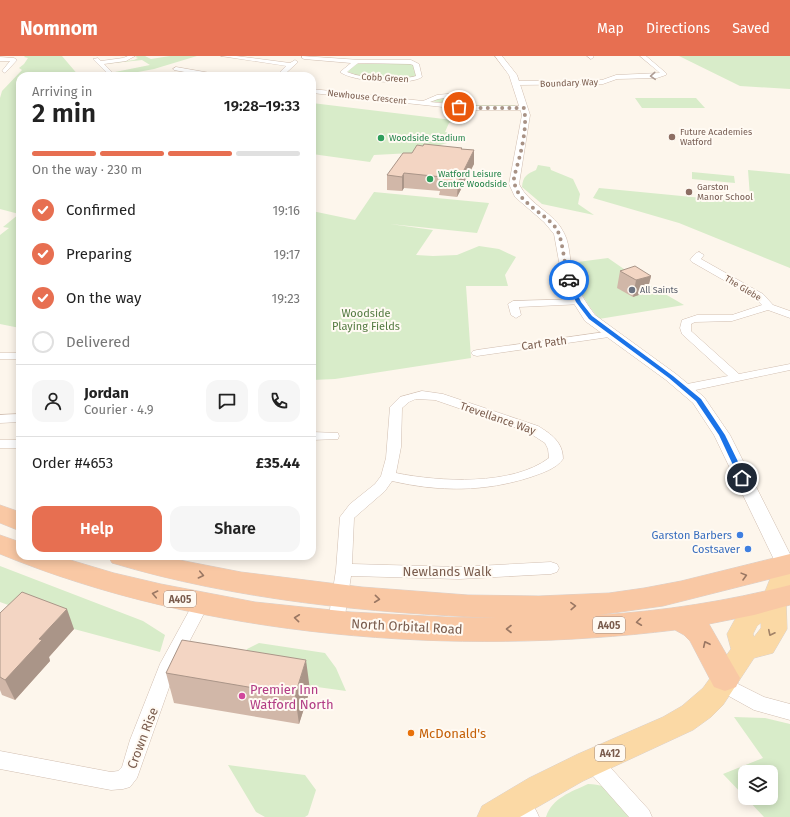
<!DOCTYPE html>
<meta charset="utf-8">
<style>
:root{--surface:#fff;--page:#f6f6f6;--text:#222;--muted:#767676;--line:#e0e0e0;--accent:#e76f51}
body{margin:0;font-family:"Fira Sans",sans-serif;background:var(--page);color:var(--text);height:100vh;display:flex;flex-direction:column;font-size:15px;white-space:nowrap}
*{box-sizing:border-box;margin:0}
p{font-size:13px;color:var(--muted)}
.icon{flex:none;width:22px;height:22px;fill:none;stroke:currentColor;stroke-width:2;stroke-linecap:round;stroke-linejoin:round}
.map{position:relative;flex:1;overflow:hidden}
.details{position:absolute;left:16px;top:16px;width:300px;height:488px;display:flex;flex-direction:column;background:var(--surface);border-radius:12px;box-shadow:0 2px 10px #0003}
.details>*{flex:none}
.buttons{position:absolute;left:738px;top:709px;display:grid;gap:8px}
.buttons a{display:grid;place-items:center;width:40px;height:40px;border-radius:8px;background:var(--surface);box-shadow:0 2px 10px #0003;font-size:20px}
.pin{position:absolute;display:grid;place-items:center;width:34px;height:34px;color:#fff;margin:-17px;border:2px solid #fff;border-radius:50%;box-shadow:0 1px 4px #0007}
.courier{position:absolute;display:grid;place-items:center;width:40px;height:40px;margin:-20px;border:3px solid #1a73e8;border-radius:50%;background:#fff;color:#222;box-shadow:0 1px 5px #0007}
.summary em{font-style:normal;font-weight:600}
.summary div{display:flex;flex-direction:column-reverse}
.summary{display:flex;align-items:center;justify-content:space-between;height:68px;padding:0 16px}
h1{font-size:26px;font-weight:600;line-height:30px}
.bar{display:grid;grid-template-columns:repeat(4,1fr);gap:6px 4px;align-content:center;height:48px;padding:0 16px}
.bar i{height:5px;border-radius:3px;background:var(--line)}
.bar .current{background:var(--accent)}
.bar p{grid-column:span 4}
.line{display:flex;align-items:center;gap:10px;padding:0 16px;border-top:1px solid var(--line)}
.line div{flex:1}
.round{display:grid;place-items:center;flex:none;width:42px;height:42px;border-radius:12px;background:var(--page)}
ol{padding:0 16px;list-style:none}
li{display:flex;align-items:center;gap:12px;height:44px}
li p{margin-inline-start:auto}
li .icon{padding:4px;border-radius:50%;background:var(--accent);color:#fff;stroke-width:4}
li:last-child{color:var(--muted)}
li i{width:22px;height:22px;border:2px solid var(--line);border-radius:50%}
.primary-button{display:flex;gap:8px;margin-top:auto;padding:8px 16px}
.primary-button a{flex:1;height:46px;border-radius:12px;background:var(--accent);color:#fff;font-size:16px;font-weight:600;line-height:46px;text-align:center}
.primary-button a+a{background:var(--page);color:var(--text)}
header{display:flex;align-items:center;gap:24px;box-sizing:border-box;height:56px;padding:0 20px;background:var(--accent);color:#fff}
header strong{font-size:19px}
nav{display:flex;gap:22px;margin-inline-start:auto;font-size:14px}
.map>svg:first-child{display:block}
</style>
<header>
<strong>Nomnom</strong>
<nav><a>Map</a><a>Directions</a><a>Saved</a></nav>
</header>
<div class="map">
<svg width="790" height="761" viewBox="0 0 790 761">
<rect width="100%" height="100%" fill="#fdf6ec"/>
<path fill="#d8ecc9" d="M 25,0 L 62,0 L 79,20 L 20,20 L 20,272 L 0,268 L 0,179 L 9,172 L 3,171 L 19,158 L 0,153 L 0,42 L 2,35 L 22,14 L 19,12 L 24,8 L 28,2 L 24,1 Z
M 137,0 L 145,0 L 151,3 L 170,0 L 197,0 L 154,13 L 122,19 L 120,17 L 115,16 L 150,9 L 142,4 L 105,8 L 134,4 L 138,2 L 135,1 Z
M 679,0 L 790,0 L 790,33 L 740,30 Z
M 396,6 L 413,8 L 417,20 L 403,24 L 377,22 L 378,20 L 357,20 L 347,15 L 357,8 L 396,7 Z
M 449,40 L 464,42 L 464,45 L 476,49 L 515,49 L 515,50 L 484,51 L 429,45 Z
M 635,42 L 696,42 L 705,52 L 642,52 Z
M 312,47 L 444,63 L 456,64 L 449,67 L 445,76 L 453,77 L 447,87 L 412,97 L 374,99 L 370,106 L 312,98 Z
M 538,109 L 550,111 L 551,114 L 573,123 L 580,138 L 578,148 L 594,159 L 542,148 L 522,131 C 523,120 527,118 536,114 Z
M 748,114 L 790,118 L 790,212 L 679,167 L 593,142 L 599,132 L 723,144 L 750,141 Z
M 692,116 L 734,120 L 735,127 L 692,123 Z
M 374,136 L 489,147 L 477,177 L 390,168 L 433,174 L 416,199 L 433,200 L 457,199 L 479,190 L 499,193 L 516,201 L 505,219 L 508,230 L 466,230 L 471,302 L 335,323 L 312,324 L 312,155 L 355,164 Z
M 608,202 L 634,220 L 684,249 L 599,263 C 585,246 576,229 570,207 Z
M 0,510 L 143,565 L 165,579 L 160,596 L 74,573 L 0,546 Z
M 259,587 L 325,597 L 336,612 L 346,635 L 310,630 L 245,612 L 243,604 L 247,593 Z
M 734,661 L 765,662 L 790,668 L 790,761 L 764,761 L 746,742 L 771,742 L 771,716 L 745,716 L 745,741 L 723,718 L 763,702 Z
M 228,709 L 305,719 L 316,734 L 308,759 L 305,761 L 265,761 L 256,756 Z
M 588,728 C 612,728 621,744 635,761 L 546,761 C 552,742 571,736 588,728 Z"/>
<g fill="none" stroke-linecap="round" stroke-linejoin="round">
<defs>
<path id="minor" d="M 128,0 L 135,0 L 126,5 L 104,8 L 114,18 L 114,20 L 110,20 L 93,3 L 98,2 L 101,5 L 123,2 Z
M 221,0 L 236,0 L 290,7 L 295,4 L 298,6 L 286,17 L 286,20 L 280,20 L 280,16 L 286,10 Z
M 302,0 L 360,4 L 411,4 L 419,8 L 422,21 C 409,30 353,26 340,16 L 351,7 L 304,3 L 302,2 ZM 358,7 L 410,8 L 413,9 L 416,20 C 399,25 363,23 347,16 Z
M 587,0 L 593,0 L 594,1 L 591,3 Z
M 640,0 L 646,0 L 666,17 L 666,19 L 657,22 L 617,23 L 603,28 L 517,29 L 514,27 L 517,25 L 602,24 L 616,19 L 660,17 Z
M 0,1 L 14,2 L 17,4 L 5,17 L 2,15 L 10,5 L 0,5 Z
M 176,11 L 216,18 L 219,20 L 206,20 L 174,14 L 173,13 Z
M 312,33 L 423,45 L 437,39 L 457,37 L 459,38 L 459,40 L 438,43 L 430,46 L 471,50 L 524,50 L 527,52 L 524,54 L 471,54 L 312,37 Z
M 699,196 L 704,199 L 701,203 L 763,238 L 773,249 L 790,255 L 790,262 L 768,254 L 732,265 L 695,266 L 691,268 L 691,275 L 739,318 L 790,308 L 790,314 L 686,336 L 682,335 L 680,332 L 682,329 L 728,320 L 682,278 L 680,272 L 682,264 L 697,259 L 732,259 L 762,249 L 755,242 L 692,206 L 690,204 C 693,200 695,197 699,196 Z
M 579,243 L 583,244 L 584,246 L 583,248 L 519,251 L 521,259 L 516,262 L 511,259 L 508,248 L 513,245 Z
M 612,275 L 617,278 L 616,280 L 477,300 L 473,299 L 471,297 L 473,295 L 477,294 Z
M 0,297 L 20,297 L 20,303 L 0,303 Z
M 422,335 L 443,338 L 538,370 C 551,378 563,386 563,403 C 556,413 542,417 531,421 C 485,436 439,436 392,425 L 385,435 L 354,462 L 352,508 L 459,511 L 551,506 L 557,508 L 559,512 L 557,516 L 551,518 L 459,523 L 351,520 L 344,566 L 342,571 L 336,573 L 330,571 L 328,566 L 336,514 L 340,461 L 350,448 L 375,428 L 381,420 L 386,402 L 390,351 L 400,341 ZM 416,343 L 435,344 L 528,376 L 545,387 L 548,393 L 549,402 C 512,430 440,426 396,417 L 401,391 L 402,352 L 409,346 Z
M 20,358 L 20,366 L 0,367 L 0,359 Z
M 312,376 L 338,377 L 339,380 L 338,383 L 312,384 Z
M 0,384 L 20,384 L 20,392 L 0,392 Z
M 201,542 L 207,544 L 209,548 L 177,609 L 137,722 L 130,731 L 123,733 L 111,734 L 0,713 L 0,695 L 111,716 L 118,715 L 122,711 L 130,684 L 160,608 L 195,544 Z
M 722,620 L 764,641 L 790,648 L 790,664 L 754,654 L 716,633 L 713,628 L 716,623 Z
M 592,696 L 599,699 L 649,754 L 652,761 L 629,761 L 585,711 L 582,705 L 585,699 Z
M 516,735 C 527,740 535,750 539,761 L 516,761 L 506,745 L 509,738 Z"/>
<path id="tertiary" d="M 495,0 L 502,0 L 517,19 L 530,59 L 519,128 C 529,149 555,157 564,177 C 571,190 569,208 574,222 C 578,235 587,248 595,259 L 676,318 L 704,341 L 730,379 L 790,498 L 790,515 L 786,516 L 779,514 L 714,379 L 693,347 L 666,324 L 585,265 L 573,246 L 562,222 L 554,178 L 544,166 L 515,141 L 509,128 L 522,59 L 509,19 Z"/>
<path id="primary" d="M 786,500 L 790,501 L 790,533 L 786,544 L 787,573 L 773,597 L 754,602 L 723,649 L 711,661 L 693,674 L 583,725 L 520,761 L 477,761 L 482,750 L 529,722 L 578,698 L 663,661 L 682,650 L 703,632 L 731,593 L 727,578 L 739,556 L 764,538 L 778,503 ZM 761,567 L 761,572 L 754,581 L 753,578 L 757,570 Z"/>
<path id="trunk" d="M 0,449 L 20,456 L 20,475 L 0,467 Z
M 0,479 L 20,486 L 20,500 L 57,500 L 114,517 L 161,528 L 255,546 L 351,556 L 446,561 L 497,562 C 368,557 236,544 112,507 L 108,500 L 159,500 L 241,516 L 362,531 L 468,539 L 539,540 L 609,537 L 644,532 L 681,525 L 790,498 L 790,518 L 663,550 L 599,559 C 664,555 727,545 790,529 L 790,549 L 754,559 L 709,568 L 740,622 L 736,631 L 725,635 L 714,631 L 690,585 L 684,579 L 675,574 C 456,601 204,582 0,498 Z"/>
</defs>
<use href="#minor" stroke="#d1beb0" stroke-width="1"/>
<use href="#tertiary" stroke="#d1beb0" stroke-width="1"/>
<use href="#primary" stroke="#dad1cd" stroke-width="1"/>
<use href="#trunk" stroke="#dad1cd" stroke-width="1"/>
<use href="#minor" fill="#fff" fill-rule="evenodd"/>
<use href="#tertiary" fill="#fff" fill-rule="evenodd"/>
<use href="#primary" fill="#fbd9a5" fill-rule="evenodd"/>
<use href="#trunk" fill="#f9c8a4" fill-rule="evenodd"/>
</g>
<path fill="#d1b7a8" d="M 462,93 L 474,94 L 474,108 L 457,141 L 439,139 L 440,135 L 404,132 L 402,135 L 387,134 L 387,119 Z
M 620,215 L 651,220 L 647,236 L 633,241 L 617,232 Z
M 0,557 L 74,573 L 49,601 L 50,605 L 15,644 L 2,639 L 0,634 Z
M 166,617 L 310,634 L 299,668 L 174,647 Z"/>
<path fill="#aa9588" d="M 474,94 L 474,108 L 457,141 L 458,126 Z
M 404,117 L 404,132 L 402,135 L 402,121 Z
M 651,220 L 647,236 L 633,241 L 636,224 Z
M 67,553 L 74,573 L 49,601 L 50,605 L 15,644 L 5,624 L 39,583 Z
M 306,604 L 310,634 L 299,668 L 295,639 Z"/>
<path fill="#f3d5c3" stroke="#aa9588" d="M 424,88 L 462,92 L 461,93 L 474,94 L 458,126 L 440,124 L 442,121 L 404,117 L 402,121 L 387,119 L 403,97 L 412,97 L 417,89 L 423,90 Z
M 635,210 L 651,220 L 636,224 L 620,215 Z
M 22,536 L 67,553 L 39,583 L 42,584 L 5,624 L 0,621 L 0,557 Z
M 182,584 L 306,604 L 295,639 L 166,617 Z"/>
<defs><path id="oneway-chevron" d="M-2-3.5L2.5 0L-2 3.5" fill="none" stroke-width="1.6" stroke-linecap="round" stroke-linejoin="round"/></defs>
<use stroke="#af9d94" href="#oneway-chevron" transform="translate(653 20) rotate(176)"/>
<g stroke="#9a7763">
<use href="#oneway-chevron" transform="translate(201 519) rotate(12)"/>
<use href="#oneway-chevron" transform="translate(744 520) rotate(-15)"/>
<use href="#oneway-chevron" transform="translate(155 538) rotate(-168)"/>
<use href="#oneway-chevron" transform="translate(377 543) rotate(6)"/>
<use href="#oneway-chevron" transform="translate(573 550) rotate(-2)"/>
<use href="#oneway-chevron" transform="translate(297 562) rotate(-174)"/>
<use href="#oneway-chevron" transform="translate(639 566) rotate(173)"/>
<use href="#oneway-chevron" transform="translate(509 573) rotate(-180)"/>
<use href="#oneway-chevron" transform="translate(706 588) rotate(-115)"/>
</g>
<use stroke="#a18267" href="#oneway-chevron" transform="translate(771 577) rotate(116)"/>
<path fill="#1a73e8" d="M 569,222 L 571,224 L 581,246 L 592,260 L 673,320 L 701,343 L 725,379 L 746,422 L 745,424 L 742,424 L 739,422 L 719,379 L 696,345 L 669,322 L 589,263 L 576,246 L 566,224 Z"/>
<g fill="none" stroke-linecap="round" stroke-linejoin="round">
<path stroke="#a89285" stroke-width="4" stroke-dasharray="0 7.2" d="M 459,51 L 482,52 L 524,52 C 528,73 520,100 514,121 C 513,145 543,155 556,172 C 563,182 564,210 569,224"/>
</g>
<g fill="#8d6e63" stroke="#fffaf3" stroke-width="1.5">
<circle cx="672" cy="81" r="4"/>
<circle cx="689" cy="136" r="4"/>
</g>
<g fill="#2e9e5b" stroke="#fffaf3" stroke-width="1.5">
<circle cx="381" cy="82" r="4"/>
<circle cx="430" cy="123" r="4"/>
</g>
<circle fill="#6b7280" stroke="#fffaf3" stroke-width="1.5" cx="632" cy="234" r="4"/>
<g fill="#3f7fe0" stroke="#fffaf3" stroke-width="1.5">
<circle cx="740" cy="479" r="4"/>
<circle cx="748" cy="493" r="4"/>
</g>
<circle fill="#d1479c" stroke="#fffaf3" stroke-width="1.5" cx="242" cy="640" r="4"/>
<circle fill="#e8710a" stroke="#fffaf3" stroke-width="1.5" cx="411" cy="677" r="4"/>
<g text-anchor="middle" stroke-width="4" stroke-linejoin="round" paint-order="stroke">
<g font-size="9" fill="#7a5c4d" stroke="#fffaf3">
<text transform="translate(385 22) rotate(3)" y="3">Cobb Green</text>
<text transform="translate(569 27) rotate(-2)" y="3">Boundary Way</text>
<text transform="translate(367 41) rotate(6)" y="3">Newhouse Crescent</text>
<text transform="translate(743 232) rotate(31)" y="3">The Glebe</text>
</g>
<g font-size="9" fill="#785e54" stroke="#fffaf3" text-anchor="start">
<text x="680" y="79">Future Academies<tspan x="680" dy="10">Watford</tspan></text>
<text x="697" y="134">Garston<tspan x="697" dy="10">Manor School</tspan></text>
</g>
<g font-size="9" fill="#27864d" stroke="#fffaf3" text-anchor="start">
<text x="389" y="85">Woodside Stadium</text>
<text x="438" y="121">Watford Leisure<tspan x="438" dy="10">Centre Woodside</tspan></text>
</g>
<g font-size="9" fill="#5b616d" stroke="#fffaf3" text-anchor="start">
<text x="640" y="237">All Saints</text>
</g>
<g fill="#fffaf3" stroke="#a28b7f" stroke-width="1">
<rect x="164" y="535" width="32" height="16" rx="3"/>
<rect x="593" y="561" width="32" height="16" rx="3"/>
<rect x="595" y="689" width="30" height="16" rx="3"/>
</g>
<g font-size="10" font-weight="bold" fill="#7a5c4d">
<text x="180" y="547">A405</text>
<text x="609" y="573">A405</text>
<text x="610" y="701">A412</text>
</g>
<g font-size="11" fill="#537a41" stroke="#fffaf3">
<text x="366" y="261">Woodside<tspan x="366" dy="13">Playing Fields</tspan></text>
</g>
<g font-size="11" fill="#7a5c4d" stroke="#fffaf3">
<text transform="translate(544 287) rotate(-8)" y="4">Cart Path</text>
<text transform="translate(498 362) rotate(19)" y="4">Trevellance Way</text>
</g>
<g font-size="11" fill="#366cbe" stroke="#fffaf3" text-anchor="end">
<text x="732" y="483">Garston Barbers</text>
<text x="740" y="497">Costsaver</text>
</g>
<g font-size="13" fill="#7a5c4d" stroke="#fffaf3">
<text x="447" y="520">Newlands Walk</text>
<text transform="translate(407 570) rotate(3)" y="5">North Orbital Road</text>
<text transform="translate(142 682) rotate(-69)" y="5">Crown Rise</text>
</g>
<g font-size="13" fill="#b23c85" stroke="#fffaf3" text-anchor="start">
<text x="250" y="638">Premier Inn<tspan x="250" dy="15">Watford North</tspan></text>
</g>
<g font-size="13" fill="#c56008" stroke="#fffaf3" text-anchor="start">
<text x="419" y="682">McDonald's</text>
</g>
</g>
</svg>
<div class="buttons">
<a><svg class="icon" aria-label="layers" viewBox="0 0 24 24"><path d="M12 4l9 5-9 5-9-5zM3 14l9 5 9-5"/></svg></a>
</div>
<div class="pin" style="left:459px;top:51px;background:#ea580c"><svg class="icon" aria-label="bag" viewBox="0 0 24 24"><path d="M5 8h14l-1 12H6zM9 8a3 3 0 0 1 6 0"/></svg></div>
<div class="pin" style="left:742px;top:422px;background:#1f2937"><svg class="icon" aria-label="home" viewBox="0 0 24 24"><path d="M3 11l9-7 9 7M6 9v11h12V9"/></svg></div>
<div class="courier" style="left:569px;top:224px"><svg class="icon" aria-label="car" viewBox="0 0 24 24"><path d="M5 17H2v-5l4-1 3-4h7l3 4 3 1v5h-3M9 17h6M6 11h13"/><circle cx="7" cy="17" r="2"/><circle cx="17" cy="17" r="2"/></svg></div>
<section class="details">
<div class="summary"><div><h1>2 min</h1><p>Arriving in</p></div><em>19:28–19:33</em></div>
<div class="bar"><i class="current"></i><i class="current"></i><i class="current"></i><i></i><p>On the way · 230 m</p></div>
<ol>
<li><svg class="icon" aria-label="check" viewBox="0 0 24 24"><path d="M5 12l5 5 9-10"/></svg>Confirmed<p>19:16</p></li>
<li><svg class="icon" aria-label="check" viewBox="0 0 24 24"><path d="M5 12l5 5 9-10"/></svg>Preparing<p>19:17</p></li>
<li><svg class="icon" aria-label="check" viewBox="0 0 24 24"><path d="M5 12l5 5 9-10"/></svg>On the way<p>19:23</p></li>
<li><i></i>Delivered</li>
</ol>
<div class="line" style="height:72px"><a class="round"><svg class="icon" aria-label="person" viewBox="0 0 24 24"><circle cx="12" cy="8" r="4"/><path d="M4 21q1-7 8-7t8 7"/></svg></a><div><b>Jordan</b><p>Courier · 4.9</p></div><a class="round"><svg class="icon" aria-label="chat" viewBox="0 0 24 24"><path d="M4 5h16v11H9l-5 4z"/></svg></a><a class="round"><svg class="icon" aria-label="phone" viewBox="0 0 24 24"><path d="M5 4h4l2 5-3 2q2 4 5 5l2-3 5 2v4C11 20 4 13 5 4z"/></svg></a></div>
<div class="line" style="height:52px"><div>Order #4653</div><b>£35.44</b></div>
<div class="primary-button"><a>Help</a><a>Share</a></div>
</section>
</div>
